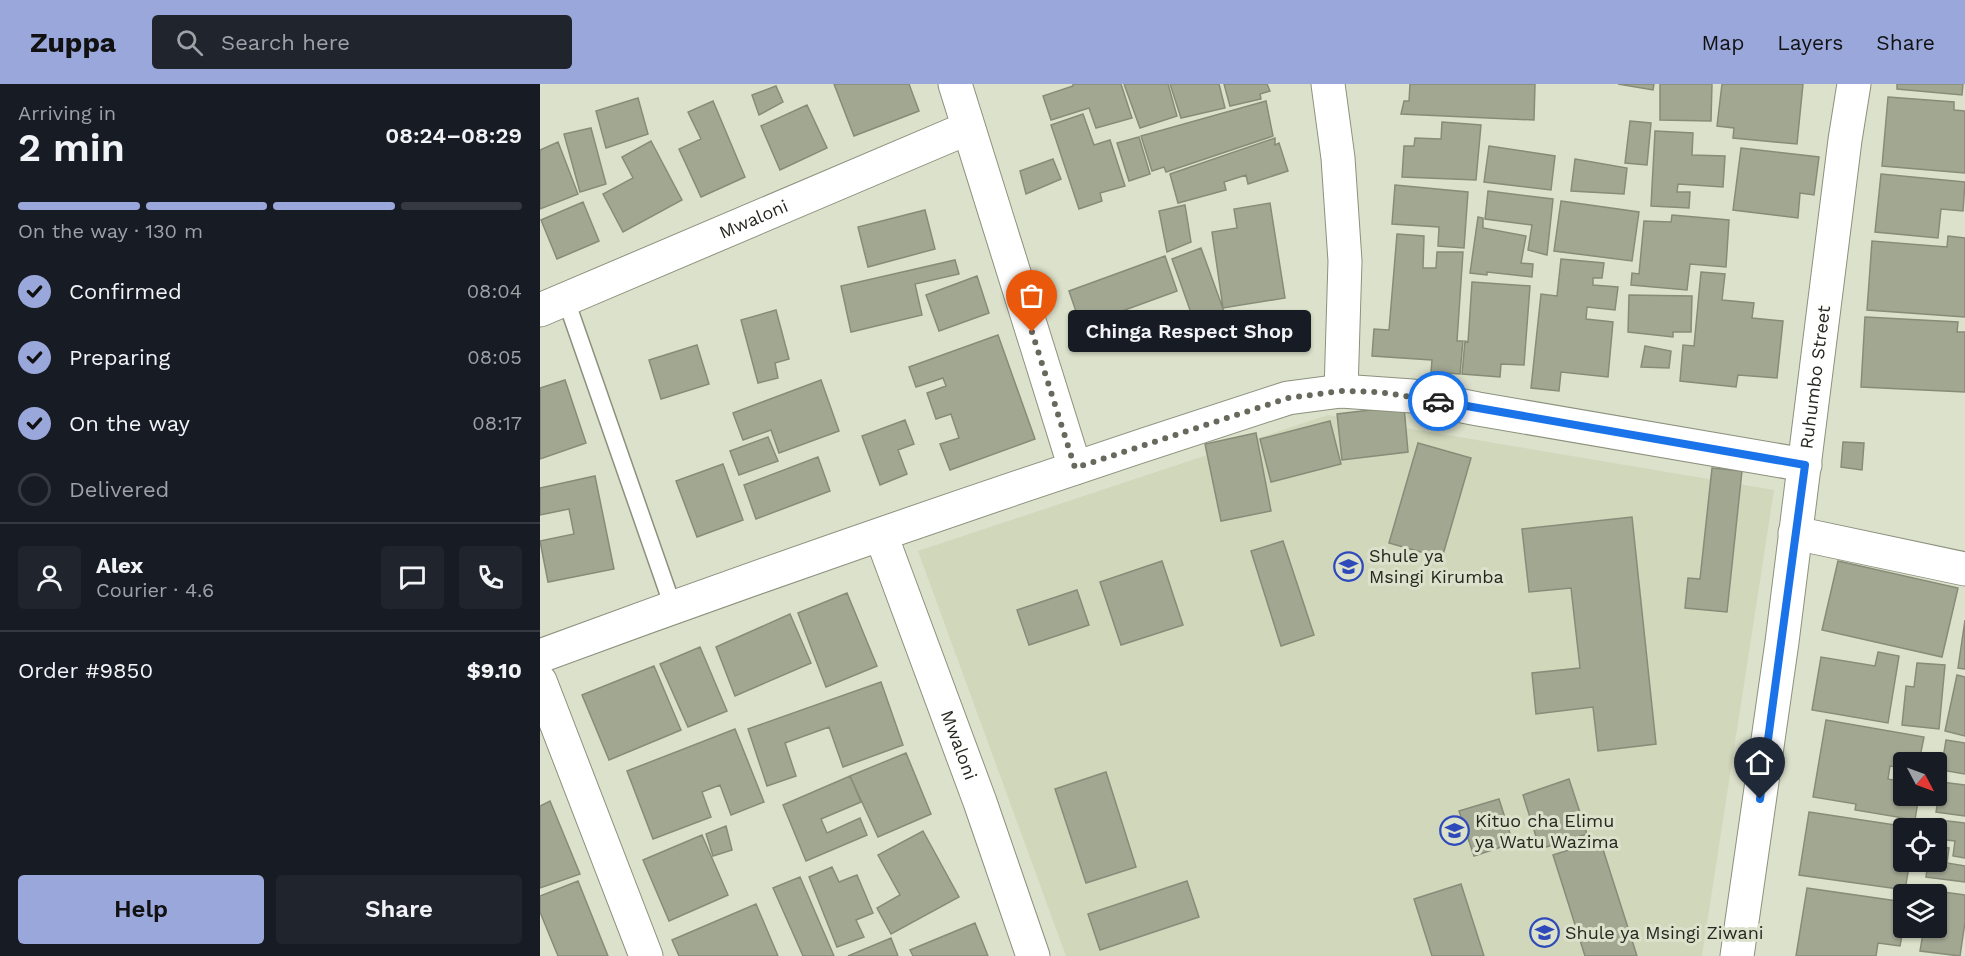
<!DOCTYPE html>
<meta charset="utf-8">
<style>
:root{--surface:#171b24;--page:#20242c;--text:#f1f3f6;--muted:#9ea1a6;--line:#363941;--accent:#99a7db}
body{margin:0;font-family:"Work Sans",sans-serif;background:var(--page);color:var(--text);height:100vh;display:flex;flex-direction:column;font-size:22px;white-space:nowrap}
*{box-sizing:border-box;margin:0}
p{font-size:20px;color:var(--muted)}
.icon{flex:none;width:33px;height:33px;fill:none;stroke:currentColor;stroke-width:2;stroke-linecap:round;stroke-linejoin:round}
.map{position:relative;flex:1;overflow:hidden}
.drawer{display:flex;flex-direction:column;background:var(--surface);width:540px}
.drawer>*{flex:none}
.needle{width:39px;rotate:131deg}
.buttons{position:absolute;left:1353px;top:668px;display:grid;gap:12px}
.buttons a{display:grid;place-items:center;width:54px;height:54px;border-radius:6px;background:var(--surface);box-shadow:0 2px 4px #0004;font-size:30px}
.pin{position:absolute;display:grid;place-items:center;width:51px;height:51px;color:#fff;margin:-62px -26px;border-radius:50% 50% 50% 0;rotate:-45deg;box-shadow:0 0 6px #0007}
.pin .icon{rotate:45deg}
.courier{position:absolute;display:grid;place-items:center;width:60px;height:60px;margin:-30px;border:4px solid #1a73e8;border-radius:50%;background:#fff;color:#222;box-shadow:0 2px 8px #0007}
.bubble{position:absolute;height:42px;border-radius:6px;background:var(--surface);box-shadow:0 2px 4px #0004;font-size:20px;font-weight:600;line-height:42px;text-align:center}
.overview em{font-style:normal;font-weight:600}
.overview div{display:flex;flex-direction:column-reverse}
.overview{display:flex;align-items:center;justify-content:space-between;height:102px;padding:0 18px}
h1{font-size:39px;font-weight:600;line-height:45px}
.bar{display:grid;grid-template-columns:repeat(4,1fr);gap:9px 6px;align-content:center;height:72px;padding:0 18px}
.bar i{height:8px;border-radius:4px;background:var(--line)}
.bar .on{background:var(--accent)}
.bar p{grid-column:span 4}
.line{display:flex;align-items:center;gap:15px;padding:0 18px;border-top:2px solid var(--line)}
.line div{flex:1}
.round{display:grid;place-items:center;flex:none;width:63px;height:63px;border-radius:6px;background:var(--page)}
ol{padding:0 18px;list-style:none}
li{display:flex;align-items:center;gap:18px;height:66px}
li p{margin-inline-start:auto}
li .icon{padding:6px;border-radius:50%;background:var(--accent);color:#111;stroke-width:4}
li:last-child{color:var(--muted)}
li i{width:33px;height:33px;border:3px solid var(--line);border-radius:50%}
.button{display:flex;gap:12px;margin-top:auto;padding:12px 18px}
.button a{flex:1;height:69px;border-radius:6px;background:var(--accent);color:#111;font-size:24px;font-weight:600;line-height:69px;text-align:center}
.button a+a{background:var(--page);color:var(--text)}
header{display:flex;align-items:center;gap:36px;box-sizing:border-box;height:84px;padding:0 30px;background:var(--accent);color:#111}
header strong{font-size:28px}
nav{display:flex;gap:33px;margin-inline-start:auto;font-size:21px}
.search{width:420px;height:54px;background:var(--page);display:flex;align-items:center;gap:15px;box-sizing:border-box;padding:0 21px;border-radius:6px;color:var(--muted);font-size:22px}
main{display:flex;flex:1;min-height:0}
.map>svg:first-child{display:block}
</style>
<header>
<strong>Zuppa</strong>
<div class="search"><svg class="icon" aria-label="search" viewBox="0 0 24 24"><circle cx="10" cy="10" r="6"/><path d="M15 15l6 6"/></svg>Search here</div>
<nav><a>Map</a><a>Layers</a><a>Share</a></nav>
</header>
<main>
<section class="drawer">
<div class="overview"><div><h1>2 min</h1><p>Arriving in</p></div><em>08:24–08:29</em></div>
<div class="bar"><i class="on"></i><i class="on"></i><i class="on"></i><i></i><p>On the way · 130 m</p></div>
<ol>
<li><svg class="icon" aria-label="check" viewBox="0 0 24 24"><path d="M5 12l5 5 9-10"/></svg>Confirmed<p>08:04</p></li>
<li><svg class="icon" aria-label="check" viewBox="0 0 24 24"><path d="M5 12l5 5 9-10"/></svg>Preparing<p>08:05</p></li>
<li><svg class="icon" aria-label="check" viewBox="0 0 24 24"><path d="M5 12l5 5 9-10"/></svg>On the way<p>08:17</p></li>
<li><i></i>Delivered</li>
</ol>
<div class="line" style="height:108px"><a class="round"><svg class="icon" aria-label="person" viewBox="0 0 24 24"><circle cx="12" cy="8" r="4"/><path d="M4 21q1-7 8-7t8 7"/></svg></a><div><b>Alex</b><p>Courier · 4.6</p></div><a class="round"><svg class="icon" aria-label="chat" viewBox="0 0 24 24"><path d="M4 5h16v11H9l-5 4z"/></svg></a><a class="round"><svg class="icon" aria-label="phone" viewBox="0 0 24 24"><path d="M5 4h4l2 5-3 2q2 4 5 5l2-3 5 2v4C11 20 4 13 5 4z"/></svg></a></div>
<div class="line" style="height:78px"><div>Order #9850</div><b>$9.10</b></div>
<div class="button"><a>Help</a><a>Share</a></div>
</section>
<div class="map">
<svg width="1425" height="872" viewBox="0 0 1425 872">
<rect width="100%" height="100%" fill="#dce1cb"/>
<path fill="#d0d7ba" d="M 788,331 L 1234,406 L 1162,872 L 526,872 L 378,467 Z"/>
<path fill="#a2a792" stroke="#878c78" stroke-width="1.5" d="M 294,0 L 369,0 L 379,27 L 314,52 Z
M 533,0 L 581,0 L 592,34 L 556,44 L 549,24 L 511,36 L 503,12 L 533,2 Z
M 584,0 L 628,0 L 637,32 L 600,44 Z
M 630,0 L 679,0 L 685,24 L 641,34 Z
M 684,0 L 727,0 L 730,7 L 720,10 L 721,15 L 690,22 Z
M 870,0 L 995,0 L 994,36 L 861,30 L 864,17 L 869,17 Z
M 1078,0 L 1114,0 L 1113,6 Z
M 1120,0 L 1172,0 L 1171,37 L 1120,36 Z
M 1182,0 L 1263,0 L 1257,60 L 1193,54 L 1194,44 L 1177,42 Z
M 1357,0 L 1423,0 L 1422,11 L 1357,5 Z
M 236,2 L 243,18 L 219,31 L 212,11 Z
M 1348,13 L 1414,18 L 1414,26 L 1425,27 L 1425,89 L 1342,82 Z
M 98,14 L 108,50 L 66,64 L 56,27 Z
M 173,17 L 205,93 L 161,113 L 139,65 L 161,55 L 148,28 Z
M 726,17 L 733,52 L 626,88 L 624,83 L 612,87 L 601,52 Z
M 267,21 L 287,64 L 240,86 L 221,42 Z
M 543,30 L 554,61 L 570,56 L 585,102 L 560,109 L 562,117 L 539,125 L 511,41 Z
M 1090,37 L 1111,39 L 1107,81 L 1085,79 Z
M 902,38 L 941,41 L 936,96 L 862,93 L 864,62 L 874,62 L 875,54 L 901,55 Z
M 51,44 L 66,100 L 40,108 L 24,50 Z
M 1115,47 L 1153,49 L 1152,71 L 1185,72 L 1183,103 L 1138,100 L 1137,108 L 1150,108 L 1149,124 L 1111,122 Z
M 599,53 L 610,90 L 589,97 L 577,59 Z
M 735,54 L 735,61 L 739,59 L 748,87 L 708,100 L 706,91 L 684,98 L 686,106 L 638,119 L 630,90 Z
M 111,57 L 142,116 L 83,148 L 63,110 L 93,94 L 82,73 Z
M 18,58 L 38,110 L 0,125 L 0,66 Z
M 949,62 L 1015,72 L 1011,106 L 944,98 Z
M 1201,64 L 1279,73 L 1274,111 L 1260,109 L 1258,134 L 1193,126 Z
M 513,75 L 521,95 L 486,110 L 480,87 Z
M 1035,75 L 1087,84 L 1084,110 L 1031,107 Z
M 1341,90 L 1425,98 L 1423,127 L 1401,125 L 1398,154 L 1335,148 Z
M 855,101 L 928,108 L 924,164 L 898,162 L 899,143 L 852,140 Z
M 948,107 L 1013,115 L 1007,171 L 988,166 L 992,141 L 945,135 Z
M 1021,117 L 1099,128 L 1092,177 L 1014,167 Z
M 43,118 L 59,157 L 17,175 L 1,136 Z
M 730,119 L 745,214 L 683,224 L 672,148 L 697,144 L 694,125 Z
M 645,121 L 651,158 L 627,168 L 619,127 Z
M 385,126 L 395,165 L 328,183 L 318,143 Z
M 1132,131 L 1189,136 L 1186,183 L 1150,180 L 1147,206 L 1091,201 L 1092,189 L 1099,190 L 1104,137 L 1131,138 Z
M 938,133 L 943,134 L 943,144 L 986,152 L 981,179 L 993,180 L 992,193 L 947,188 L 947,191 L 930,189 Z
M 857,150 L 884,152 L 883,184 L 896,184 L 897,168 L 923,168 L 917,257 L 923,257 L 920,290 L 891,288 L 892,276 L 832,272 L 834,245 L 849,246 Z
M 1408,152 L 1425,154 L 1425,233 L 1327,226 L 1332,157 L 1407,163 Z
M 661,164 L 686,233 L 656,243 L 632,175 Z
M 625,172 L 637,207 L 541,242 L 529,207 Z
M 1021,175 L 1064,179 L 1062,194 L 1053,194 L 1053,201 L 1078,203 L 1075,226 L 1047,223 L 1046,235 L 1073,238 L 1068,293 L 1021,288 L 1019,307 L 991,304 L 1001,210 L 1017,212 Z
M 415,176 L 419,190 L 375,200 L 382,231 L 311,248 L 301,202 Z
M 1161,188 L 1185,190 L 1182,216 L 1214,219 L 1212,234 L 1243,237 L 1237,294 L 1198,291 L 1196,303 L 1140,297 L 1143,261 L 1154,262 Z
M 437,192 L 449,229 L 399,247 L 386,211 Z
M 932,198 L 990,202 L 984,281 L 961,280 L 960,293 L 922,290 L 925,257 L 928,258 Z
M 1089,211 L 1152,212 L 1151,248 L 1133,248 L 1133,253 L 1088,248 Z
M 236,226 L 249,275 L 235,279 L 238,294 L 218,299 L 201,236 Z
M 571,233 L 576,240 L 565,251 L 559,239 Z
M 1325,233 L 1418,238 L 1417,248 L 1425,248 L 1425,308 L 1321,303 Z
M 458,251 L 495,355 L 410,386 L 400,360 L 419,354 L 411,330 L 396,335 L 387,309 L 406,302 L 403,294 L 376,303 L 369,283 Z
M 157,261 L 169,300 L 121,315 L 109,276 Z
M 1105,262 L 1131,267 L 1129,284 L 1101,283 Z
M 25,296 L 46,359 L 0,375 L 0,304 Z
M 281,296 L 299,347 L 239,369 L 231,346 L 203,356 L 193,329 Z
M 864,322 L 868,368 L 802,376 L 797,330 Z
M 365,336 L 374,360 L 358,366 L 367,390 L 340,401 L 322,352 Z
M 790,337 L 801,380 L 731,398 L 720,355 Z
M 716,349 L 731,427 L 681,437 L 665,360 Z
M 228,353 L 238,377 L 199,391 L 190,367 Z
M 1303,358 L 1324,359 L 1322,386 L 1301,383 Z
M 878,359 L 931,374 L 902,474 L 849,459 Z
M 278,373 L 290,407 L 216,435 L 204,401 Z
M 183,380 L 203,436 L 157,453 L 136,397 Z
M 1172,384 L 1202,387 L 1187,528 L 1145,524 L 1148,494 L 1160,495 Z
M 55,392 L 74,485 L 8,498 L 0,457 L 34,450 L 29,425 L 0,431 L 0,404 Z
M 1092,433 L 1116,660 L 1058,667 L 1053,623 L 996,630 L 992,589 L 1040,584 L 1031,504 L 989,508 L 982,445 Z
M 743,457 L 774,551 L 741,562 L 711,467 Z
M 622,477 L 643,541 L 581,561 L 560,498 Z
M 1298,477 L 1418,504 L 1402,573 L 1282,546 Z
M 537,506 L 549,541 L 489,561 L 477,526 Z
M 307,509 L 337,582 L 286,603 L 258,529 Z
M 250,530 L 271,579 L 195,612 L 176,563 Z
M 1425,536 L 1425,585 L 1418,584 Z
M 160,563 L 187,627 L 148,643 L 120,580 Z
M 1338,568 L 1359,572 L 1348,639 L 1272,626 L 1281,573 L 1335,582 Z
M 1377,579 L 1405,581 L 1399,645 L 1362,641 L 1366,602 L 1374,603 Z
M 114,582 L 141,646 L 69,676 L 42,611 Z
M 1417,591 L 1425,593 L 1425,652 L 1405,647 Z
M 341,598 L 363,661 L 303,683 L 289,643 L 245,659 L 256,692 L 227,702 L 208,645 Z
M 1286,636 L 1384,653 L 1379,678 L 1364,678 L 1364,684 L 1350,682 L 1348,695 L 1364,698 L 1364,711 L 1379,711 L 1375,736 L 1315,726 L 1316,720 L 1273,713 Z
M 195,645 L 224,718 L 191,731 L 180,701 L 162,708 L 171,733 L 113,755 L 87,687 Z
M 1406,656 L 1425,659 L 1425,690 L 1401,686 Z
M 366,669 L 391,730 L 338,753 L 310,692 Z
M 566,688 L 596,783 L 546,799 L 515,705 Z
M 310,692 L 321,718 L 281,735 L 287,749 L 320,734 L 327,751 L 266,777 L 243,721 Z
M 1029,695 L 1047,750 L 1000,765 L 983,711 Z
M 1401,698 L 1425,701 L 1425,732 L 1396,728 Z
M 959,715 L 973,759 L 934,772 L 919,727 Z
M 10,717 L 40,790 L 0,804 L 0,722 Z
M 1269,728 L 1375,744 L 1364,744 L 1364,777 L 1370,777 L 1365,806 L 1259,791 Z
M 1399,736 L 1425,739 L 1425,774 L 1413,772 L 1415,757 L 1397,755 Z
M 186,742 L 192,766 L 173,772 L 166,750 Z
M 383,747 L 419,813 L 351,850 L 337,824 L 360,811 L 338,771 Z
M 162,751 L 188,811 L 129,837 L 103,776 Z
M 1060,756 L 1097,872 L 1045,872 L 1013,771 Z
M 1396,762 L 1409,764 L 1407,779 L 1425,782 L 1425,798 L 1386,793 L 1388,777 L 1396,777 Z
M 292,783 L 299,798 L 317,791 L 333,829 L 316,836 L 324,853 L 297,863 L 269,793 Z
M 260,793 L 294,872 L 263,872 L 233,804 Z
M 38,797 L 68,872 L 18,872 L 0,828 L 0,812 Z
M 647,797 L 659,833 L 560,866 L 548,830 Z
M 921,800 L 944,872 L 892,872 L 874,815 Z
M 1267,804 L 1364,818 L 1364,840 L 1360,862 L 1338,859 L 1336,872 L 1256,872 Z
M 1389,806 L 1425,811 L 1425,838 L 1420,872 L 1380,867 L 1384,843 L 1396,843 L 1396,810 L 1388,810 Z
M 216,820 L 238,872 L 139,872 L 132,856 Z
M 435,839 L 448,872 L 373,872 L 370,866 Z
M 351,854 L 358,872 L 308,872 Z"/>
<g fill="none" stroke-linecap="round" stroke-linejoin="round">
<defs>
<path id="lane" d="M 26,216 L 133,523"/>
<g id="street">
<path d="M 415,0 L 535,384"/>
<path d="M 788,0 L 798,74 L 805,177 L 801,307"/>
<path id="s1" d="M 0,226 L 428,44"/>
<path d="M 1255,449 L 1425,485"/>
<path id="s2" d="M 341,451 L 440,718 L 493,872"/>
<path d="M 0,572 C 247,481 497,395 748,314 L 801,307 L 872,312 L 938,325 L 1265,381"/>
<path d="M 0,597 L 106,872"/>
<path id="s3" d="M 1197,872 L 1242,558 L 1305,56 L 1314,0"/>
</g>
</defs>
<use href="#lane" stroke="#8c917d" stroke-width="19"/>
<use href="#street" stroke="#8c917d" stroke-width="35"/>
<use href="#lane" stroke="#fff" stroke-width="16"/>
<use href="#street" stroke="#fff" stroke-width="33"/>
</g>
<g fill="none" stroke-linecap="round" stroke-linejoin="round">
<path stroke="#66695c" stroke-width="6" stroke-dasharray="0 10.8" d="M 492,248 L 535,384 L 748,314 L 801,307 L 839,308 L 898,317"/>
<path stroke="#1a73e8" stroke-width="8" d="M 898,317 L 1265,381 L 1220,715"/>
</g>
<defs>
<symbol id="school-ring" viewBox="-11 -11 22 22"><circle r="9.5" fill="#dce1cb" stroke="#2e4aba" stroke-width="1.5"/><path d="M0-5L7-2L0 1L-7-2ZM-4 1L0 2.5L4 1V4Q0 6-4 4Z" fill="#2e4aba"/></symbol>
</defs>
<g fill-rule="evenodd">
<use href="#school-ring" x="792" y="466" width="33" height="33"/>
<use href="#school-ring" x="898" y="730" width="33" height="33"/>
<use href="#school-ring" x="988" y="832" width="33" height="33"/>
</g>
<g text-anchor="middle" stroke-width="6" stroke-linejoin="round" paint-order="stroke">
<g font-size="18" fill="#262820" stroke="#dce1cb">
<text dy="6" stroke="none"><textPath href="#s1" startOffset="232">Mwaloni</textPath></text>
<text dy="6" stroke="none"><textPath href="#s3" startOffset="584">Ruhumbo Street</textPath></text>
<text dy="6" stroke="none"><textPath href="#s2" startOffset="224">Mwaloni</textPath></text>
</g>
<g font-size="18" fill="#262820" stroke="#dce1cb" text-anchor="start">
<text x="829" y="478">Shule ya<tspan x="829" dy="21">Msingi Kirumba</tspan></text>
<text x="935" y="743">Kituo cha Elimu<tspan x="935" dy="21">ya Watu Wazima</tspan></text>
<text x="1025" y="855">Shule ya Msingi Ziwani</text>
</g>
</g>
</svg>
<div class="buttons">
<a><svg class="needle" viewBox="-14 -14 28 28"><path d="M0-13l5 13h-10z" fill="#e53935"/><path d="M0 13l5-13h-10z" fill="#9ea1a6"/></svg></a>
<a><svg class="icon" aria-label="locate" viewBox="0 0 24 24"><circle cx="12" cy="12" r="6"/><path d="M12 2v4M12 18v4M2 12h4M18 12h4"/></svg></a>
<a><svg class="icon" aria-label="layers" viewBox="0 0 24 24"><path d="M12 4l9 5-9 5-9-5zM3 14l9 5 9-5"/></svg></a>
</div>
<div class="pin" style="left:492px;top:248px;background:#ea580c"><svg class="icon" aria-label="bag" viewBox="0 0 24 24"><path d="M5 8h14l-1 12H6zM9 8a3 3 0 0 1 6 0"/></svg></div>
<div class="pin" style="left:1220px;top:715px;background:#1f2937"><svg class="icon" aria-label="home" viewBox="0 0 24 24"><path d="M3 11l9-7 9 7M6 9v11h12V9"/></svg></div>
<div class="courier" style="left:898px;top:317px"><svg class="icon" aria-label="car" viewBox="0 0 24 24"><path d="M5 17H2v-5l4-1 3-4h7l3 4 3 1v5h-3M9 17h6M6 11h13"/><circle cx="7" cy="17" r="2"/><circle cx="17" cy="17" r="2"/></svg></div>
<div class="bubble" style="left:528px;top:226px;width:243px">Chinga Respect Shop</div>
</div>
</main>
